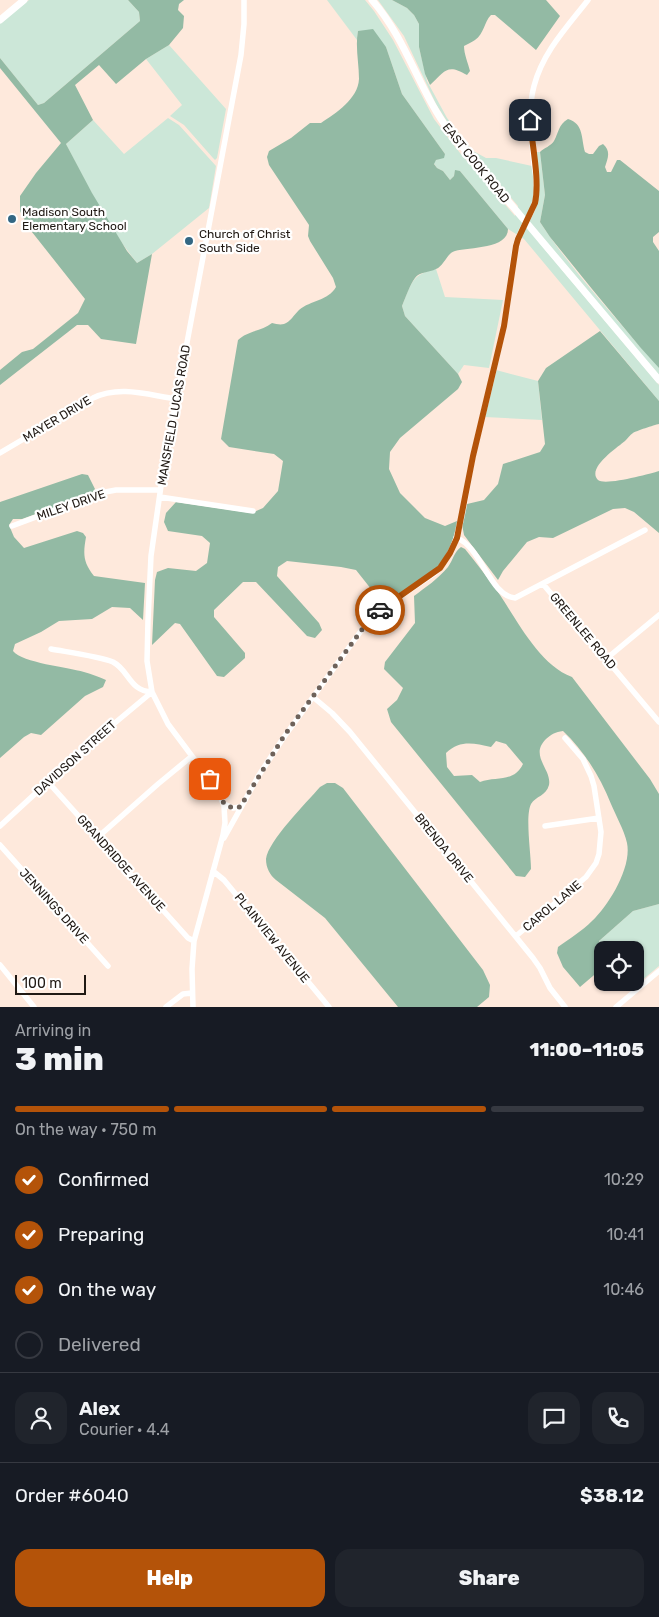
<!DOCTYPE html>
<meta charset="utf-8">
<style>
:root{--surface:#171b24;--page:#20242c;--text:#f1f3f6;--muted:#9ea1a6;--line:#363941;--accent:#b45309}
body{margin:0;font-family:Rubik,sans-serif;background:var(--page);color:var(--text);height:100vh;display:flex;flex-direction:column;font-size:19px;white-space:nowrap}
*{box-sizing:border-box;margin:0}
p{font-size:16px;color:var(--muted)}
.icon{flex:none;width:28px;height:28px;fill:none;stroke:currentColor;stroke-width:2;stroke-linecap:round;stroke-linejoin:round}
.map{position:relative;height:1007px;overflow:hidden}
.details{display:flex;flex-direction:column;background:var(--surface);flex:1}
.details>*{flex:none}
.controls{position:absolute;left:594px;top:941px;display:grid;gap:10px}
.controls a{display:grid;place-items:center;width:50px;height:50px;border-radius:10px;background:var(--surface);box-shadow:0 1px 4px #0004;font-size:25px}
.scale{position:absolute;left:15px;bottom:12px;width:71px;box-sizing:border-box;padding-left:5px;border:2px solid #201914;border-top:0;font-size:14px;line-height:18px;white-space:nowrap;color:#201914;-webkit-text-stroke:4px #fff;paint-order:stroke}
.pin{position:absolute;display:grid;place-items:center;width:42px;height:42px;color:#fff;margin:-21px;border-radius:10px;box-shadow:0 2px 8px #0006}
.courier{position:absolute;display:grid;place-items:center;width:50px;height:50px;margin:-25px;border:4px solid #b45309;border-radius:50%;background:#fff;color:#222;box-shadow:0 1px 6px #0007}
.summary em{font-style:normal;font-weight:800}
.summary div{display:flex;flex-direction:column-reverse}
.summary{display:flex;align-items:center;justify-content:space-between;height:85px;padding:0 15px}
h1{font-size:32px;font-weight:800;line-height:38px}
.bar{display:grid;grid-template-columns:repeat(4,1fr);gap:8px 5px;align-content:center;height:60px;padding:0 15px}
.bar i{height:6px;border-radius:4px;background:var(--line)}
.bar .active{background:var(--accent)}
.bar p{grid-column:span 4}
.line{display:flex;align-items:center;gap:12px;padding:0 15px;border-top:1px solid var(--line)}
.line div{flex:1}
.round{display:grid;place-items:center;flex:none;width:52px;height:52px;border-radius:15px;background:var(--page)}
ol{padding:0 15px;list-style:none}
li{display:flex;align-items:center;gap:15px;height:55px}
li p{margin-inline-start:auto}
li .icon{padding:5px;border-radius:50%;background:var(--accent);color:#fff;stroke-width:4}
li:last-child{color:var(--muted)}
li i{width:28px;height:28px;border:2px solid var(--line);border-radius:50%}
.cta{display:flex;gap:10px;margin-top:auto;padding:10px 15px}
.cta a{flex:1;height:58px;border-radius:15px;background:var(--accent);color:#fff;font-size:20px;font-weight:800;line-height:58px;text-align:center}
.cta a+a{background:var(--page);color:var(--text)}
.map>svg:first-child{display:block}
</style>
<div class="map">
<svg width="659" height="1007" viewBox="0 0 659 1007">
<rect width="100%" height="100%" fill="#fee9dc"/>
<path fill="#cce7d8" d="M 29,0 L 128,0 L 139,12 L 140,21 L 44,103 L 38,105 L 0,58 L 0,23 Z
M 327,0 L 365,0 L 374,11 L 393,40 L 434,119 L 460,153 L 515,216 L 518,206 L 448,123 L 436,104 L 404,36 L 378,0 L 392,0 L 407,8 L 414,15 L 419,24 L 419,47 L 427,81 L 447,118 L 469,146 L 475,152 L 486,158 L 496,158 L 532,166 L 537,165 L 536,152 L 540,152 L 545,195 L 540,222 C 568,265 603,303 636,342 C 641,349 657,360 659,368 C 659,370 659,373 659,375 L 536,239 L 659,385 L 659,401 L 524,239 L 508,229 L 460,171 L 455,172 L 454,176 L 450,180 L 443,171 L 437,168 L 433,162 C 437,159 441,158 445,154 L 402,94 L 386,47 L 358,31 L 357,40 Z
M 169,45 L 226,109 L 217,158 L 215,160 L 213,158 L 184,125 L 170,116 L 182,105 L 146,59 Z
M 168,118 L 179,125 L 216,166 L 209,208 L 152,254 L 137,263 C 108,227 87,185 66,144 L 93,120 L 124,154 Z
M 436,269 L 445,297 L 503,300 L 489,368 L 464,365 L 458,374 L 405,316 L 402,306 C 411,285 411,274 436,269 Z
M 496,370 L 538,381 L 542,420 L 485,417 Z
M 659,904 L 659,966 L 634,987 L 630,983 L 635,982 L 635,950 L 602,951 L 599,941 L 633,911 Z"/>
<path fill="#93baa4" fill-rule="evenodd" d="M 128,0 L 184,0 L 179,4 L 178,10 L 184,16 L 183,28 L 169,45 L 146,59 L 116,84 L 99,65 L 75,85 L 93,120 L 66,144 L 92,193 L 127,251 L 137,263 L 152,254 L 136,344 L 101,339 L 88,325 L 77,325 L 0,385 L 0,370 L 22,352 L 33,349 L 78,313 L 85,299 L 28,227 L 20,211 L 20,196 L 36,173 L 61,143 L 0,68 L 0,58 L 38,105 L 44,103 L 140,21 L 139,12 Z
M 392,0 L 546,0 L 560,16 L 536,50 L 495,15 L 491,15 C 484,22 484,34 475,40 C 472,42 468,44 464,46 C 464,54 468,63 470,71 L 467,75 C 447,63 445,71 430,85 L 425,74 L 419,47 L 419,24 L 414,15 L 407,8 Z
M 373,29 L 386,47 L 402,94 L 445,154 L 444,158 L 436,160 L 434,164 L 437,168 L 443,171 L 450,180 L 454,176 L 455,170 L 460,171 L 508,229 C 508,249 470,247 455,251 C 447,253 444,266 436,269 C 429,273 420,271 415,278 C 410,284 405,299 402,306 L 405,316 L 458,374 L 462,382 L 458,389 L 400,438 L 390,452 L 389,469 L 400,493 L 425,518 L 445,526 L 457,521 C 455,533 452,544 447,555 C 437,574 405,590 386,601 L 379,599 L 356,570 L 341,567 L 287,561 L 278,567 L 277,576 L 319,623 L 322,630 L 315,638 L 307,636 L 256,582 L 243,582 L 214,610 L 214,617 L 245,653 L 245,658 L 224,677 L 217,676 L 180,624 L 175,623 L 152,645 L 155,580 L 157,572 L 168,568 L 196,571 L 207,563 L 210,543 L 202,536 L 168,531 L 164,522 L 166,513 L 176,502 L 251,513 L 254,512 L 263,508 L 278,491 L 283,461 L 274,454 L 229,447 L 221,439 L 238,340 C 247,331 262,331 272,323 C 276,324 280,325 284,324 C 290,322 294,315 299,310 C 311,300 328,301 336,287 L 333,278 L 310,241 L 308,236 L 309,225 L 269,165 L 267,157 L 269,151 L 291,138 L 310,123 L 321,123 C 336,113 358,99 359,79 C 359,63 355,47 358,31 Z
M 568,119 C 584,124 581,138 585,152 L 589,154 L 593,154 L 599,146 L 603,144 C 611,151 608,158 605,167 L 607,172 L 611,172 L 617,160 L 620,160 L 659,191 L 659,232 L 653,237 L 653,242 L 659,251 L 659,368 L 640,347 L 592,289 L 550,237 L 540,222 L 545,195 L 540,152 C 544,148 551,146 554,141 C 559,132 558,125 568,119 Z
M 600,331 L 659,401 L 659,424 C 654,425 636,431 633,433 C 630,435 627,439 625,441 C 618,447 586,468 598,480 C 605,486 649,474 659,471 L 659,533 L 634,512 L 625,508 L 613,509 L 553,538 L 539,537 L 527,542 L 503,571 L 498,580 L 464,535 L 461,519 L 467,504 L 484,500 L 498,484 L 503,464 L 540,452 L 545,444 L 538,381 L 546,368 Z
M 82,474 L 88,475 L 95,489 L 91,494 L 22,519 L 13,519 L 9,525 L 14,537 L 24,548 L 77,531 L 83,533 L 86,537 C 83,554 83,562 94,576 L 145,583 L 143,620 L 130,608 L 112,607 L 92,619 L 59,621 L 41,632 L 15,644 L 13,651 C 23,663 67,667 84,672 C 92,674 99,677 106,680 L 103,687 L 85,696 L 41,735 L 31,733 L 24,737 L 0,758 L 0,502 Z
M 461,547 L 465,549 C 477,564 489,579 500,595 C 518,622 540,665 572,677 L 650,779 L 659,794 L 659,904 L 633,911 L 599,941 L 602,951 L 602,973 L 600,970 L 580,987 L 563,967 L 557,953 L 558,947 C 569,939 582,931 592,921 C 609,905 632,867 627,843 C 624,830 616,816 611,804 C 600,776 584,751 563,731 C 555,732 552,734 546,739 C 529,756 552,769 549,785 C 546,796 536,796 531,804 C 525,816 531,854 531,869 L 525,877 L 516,876 L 391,722 L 387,709 L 397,700 L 403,688 L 384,669 L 385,662 L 415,623 L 414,596 C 426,587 438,579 448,567 C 453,560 454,552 461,547 ZM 496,741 L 506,744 L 523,764 C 514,783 496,776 480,782 L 472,775 L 454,776 L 447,767 L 446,753 C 460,740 473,743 491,747 Z
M 327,783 L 335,783 L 343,788 L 483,970 L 490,985 L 489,997 L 477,1007 L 398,1007 L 325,918 L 276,880 C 270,875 266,868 266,859 C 268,841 307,802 320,787 Z"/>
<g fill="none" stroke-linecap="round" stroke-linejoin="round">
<path stroke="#fff" stroke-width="5.5" d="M 0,453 L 93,398 C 120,385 148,395 176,399
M 160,497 L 253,511
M 12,526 L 100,493 L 116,490 L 160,490
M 457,538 C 481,547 490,596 515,598 L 645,530
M 543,584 L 659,722
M 51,649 C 67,652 98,656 113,662 C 129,670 129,691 152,692
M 606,659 L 659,615
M 313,697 L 332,713 L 350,732 L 533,958 L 540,968 L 550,988 L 565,1007
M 48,782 L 188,938 L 194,941
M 224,804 L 233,808 L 240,807
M 0,826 L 86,747 L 152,692
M 545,826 L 599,818
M 98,837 L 158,784 L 192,756
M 224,838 L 259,775 L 284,737 L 366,624 L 386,606 L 435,573 C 463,548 465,492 473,456 C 483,411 496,367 504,323 C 510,297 510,270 516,244 C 520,227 535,213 536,195 C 537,185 536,175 534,165 C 532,139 527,112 534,86 C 543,52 567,27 588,0
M 0,845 L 108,966
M 213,871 L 224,880 L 329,1007
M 516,936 L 586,877 L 596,863 L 599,854 L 601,832 L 594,786 L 591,776 L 583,759 L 565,738
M 0,965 L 34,1007
M 166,1007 L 183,994 L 192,993
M 193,1007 L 192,969 L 194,941 L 223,835 L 225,823 L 224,806 L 218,791 L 168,724 L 152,692 L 147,661 L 148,620 L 151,556 L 164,465 L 241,55 L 244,24 L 244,0
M 616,1007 L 659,971"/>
<path stroke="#fff" stroke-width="7" d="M 372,0 C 407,40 419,91 450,132 L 659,380
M 0,20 L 24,0"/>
</g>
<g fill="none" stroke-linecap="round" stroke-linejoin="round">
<path stroke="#6e625a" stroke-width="5" stroke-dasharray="0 9" d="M 210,779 L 221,796 L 224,804 L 233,808 L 240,807 L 284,736 L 366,624 L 380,610"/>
<path stroke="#b45309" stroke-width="6" d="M 380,610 L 440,568 L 450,553 L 457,538 L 473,456 L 504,326 L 516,246 L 518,239 L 535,203 C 540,180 532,145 530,120"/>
</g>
<g fill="#336783" stroke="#fff" stroke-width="2">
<circle cx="12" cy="219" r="5"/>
<circle cx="189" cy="241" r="5"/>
</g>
<g text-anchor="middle" stroke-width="4.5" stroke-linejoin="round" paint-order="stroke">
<g font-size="12" fill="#201914" stroke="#fff">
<text transform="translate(476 163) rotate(51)" y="4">EAST COOK ROAD</text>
<text transform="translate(174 415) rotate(-80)" y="4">MANSFIELD LUCAS ROAD</text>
<text transform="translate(57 419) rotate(-31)" y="4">MAYER DRIVE</text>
<text transform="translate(71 505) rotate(-19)" y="4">MILEY DRIVE</text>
<text transform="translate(583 631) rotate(50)" y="4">GREENLEE ROAD</text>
<text transform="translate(75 758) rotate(-42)" y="4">DAVIDSON STREET</text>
<text transform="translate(444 848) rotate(51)" y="4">BRENDA DRIVE</text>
<text transform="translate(121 863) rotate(48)" y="4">GRANDRIDGE AVENUE</text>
<text transform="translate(54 906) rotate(48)" y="4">JENNINGS DRIVE</text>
<text transform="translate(552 906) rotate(-40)" y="4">CAROL LANE</text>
<text transform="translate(272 938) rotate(51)" y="4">PLAINVIEW AVENUE</text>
</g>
<g font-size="12" fill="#201914" stroke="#fff" text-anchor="start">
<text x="22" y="216">Madison South<tspan x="22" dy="14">Elementary School</tspan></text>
<text x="199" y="238">Church of Christ<tspan x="199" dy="14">South Side</tspan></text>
</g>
</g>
</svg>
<div class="controls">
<a><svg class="icon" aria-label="locate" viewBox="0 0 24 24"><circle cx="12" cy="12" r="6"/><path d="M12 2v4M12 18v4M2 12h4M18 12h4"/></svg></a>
</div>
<div class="scale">100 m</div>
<div class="pin" style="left:210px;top:779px;background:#ea580c"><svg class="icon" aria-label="bag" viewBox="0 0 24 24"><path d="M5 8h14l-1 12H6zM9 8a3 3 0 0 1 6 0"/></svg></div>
<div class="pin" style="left:530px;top:120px;background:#1f2937"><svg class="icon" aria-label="home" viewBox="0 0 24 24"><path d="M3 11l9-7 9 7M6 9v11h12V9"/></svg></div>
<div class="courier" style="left:380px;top:610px"><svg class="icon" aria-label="car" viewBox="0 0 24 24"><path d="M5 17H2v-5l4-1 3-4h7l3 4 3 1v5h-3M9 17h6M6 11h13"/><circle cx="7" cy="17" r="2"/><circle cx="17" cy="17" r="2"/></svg></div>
</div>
<section class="details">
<div class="summary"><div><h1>3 min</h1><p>Arriving in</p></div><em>11:00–11:05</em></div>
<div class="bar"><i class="active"></i><i class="active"></i><i class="active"></i><i></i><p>On the way · 750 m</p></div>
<ol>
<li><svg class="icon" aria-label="check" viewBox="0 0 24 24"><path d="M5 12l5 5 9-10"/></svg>Confirmed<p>10:29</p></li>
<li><svg class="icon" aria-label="check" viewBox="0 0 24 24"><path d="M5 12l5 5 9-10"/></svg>Preparing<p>10:41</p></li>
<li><svg class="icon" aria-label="check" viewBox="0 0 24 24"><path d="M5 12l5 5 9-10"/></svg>On the way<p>10:46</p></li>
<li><i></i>Delivered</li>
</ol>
<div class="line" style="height:90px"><a class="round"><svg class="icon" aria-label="person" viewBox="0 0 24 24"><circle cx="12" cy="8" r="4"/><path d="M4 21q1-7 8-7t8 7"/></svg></a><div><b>Alex</b><p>Courier · 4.4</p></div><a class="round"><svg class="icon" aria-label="chat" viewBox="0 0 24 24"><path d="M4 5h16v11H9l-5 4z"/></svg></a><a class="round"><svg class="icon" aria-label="phone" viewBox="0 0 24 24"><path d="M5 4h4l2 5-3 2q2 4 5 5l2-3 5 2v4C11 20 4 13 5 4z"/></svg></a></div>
<div class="line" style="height:65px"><div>Order #6040</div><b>$38.12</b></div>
<div class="cta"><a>Help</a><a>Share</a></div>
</section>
